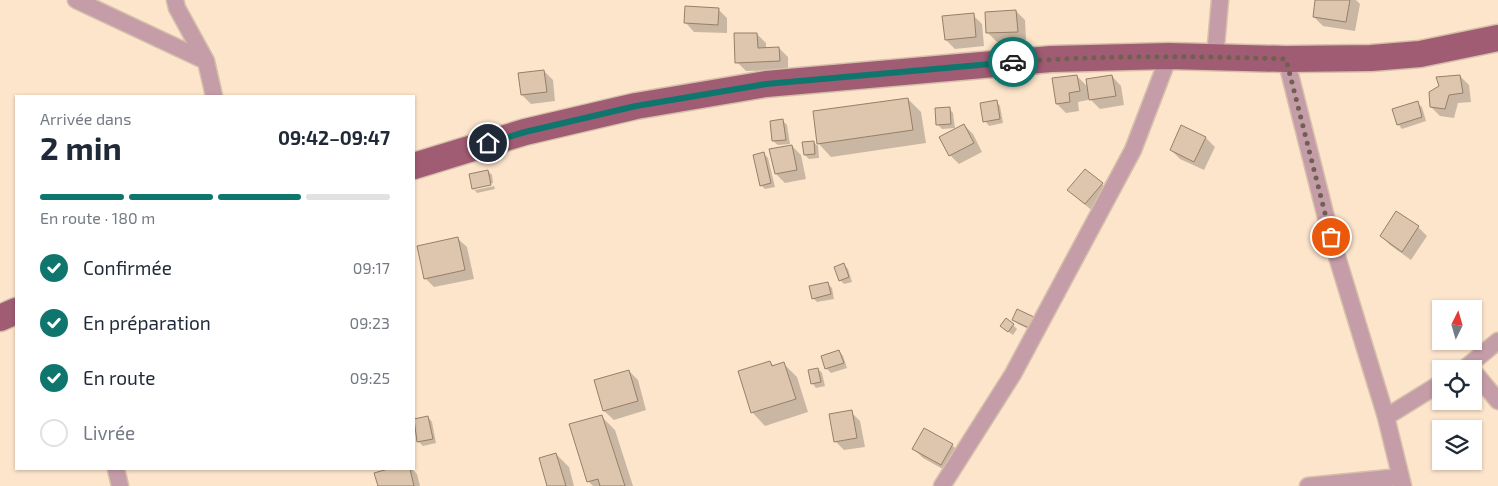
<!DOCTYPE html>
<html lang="fr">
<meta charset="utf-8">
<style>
:root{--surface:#fff;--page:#f2f2f3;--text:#1f2937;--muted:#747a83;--line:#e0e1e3;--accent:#0f766e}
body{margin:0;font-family:"Exo 2",sans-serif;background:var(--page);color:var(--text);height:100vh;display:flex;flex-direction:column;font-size:19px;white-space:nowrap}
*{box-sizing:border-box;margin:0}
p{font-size:16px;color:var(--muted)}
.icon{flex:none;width:28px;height:28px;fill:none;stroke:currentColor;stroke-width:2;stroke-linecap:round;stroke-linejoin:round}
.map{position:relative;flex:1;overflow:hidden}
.panel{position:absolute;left:15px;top:95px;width:400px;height:375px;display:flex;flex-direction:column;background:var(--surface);border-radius:0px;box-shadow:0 1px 4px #0004}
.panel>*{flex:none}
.needle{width:32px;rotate:5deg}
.fabs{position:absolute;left:1432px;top:300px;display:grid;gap:10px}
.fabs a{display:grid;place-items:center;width:50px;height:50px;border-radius:0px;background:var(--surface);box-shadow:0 1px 4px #0004;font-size:25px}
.pin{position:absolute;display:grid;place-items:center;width:42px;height:42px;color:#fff;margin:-21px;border:2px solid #fff;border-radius:50%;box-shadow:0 1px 5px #0007}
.courier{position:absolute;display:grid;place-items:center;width:50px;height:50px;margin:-25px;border:4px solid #0f766e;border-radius:50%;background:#fff;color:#222;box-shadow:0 1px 6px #0007}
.summary em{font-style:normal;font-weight:700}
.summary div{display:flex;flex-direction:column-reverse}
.summary{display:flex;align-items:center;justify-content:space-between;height:85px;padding:0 25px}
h1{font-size:32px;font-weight:700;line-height:38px}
.bar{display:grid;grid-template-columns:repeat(4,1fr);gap:8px 5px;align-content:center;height:60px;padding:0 25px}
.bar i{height:6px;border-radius:4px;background:var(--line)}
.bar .active{background:var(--accent)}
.bar p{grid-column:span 4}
ol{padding:0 25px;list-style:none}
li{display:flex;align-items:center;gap:15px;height:55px}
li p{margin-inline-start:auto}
li .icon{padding:5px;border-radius:50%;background:var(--accent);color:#fff;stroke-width:4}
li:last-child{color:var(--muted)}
li i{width:28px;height:28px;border:2px solid var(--line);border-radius:50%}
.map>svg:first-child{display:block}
</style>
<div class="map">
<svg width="1498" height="486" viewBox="0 0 1498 486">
<rect width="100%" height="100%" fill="#fde5cc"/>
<path fill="#0003" d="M 1317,0 L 1356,0 L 1360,4 L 1355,31 L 1323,26 L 1314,17 Z
M 718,9 L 727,18 L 727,33 L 694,32 L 685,22 Z
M 1016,11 L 1025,20 L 1026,40 L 997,42 L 988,33 Z
M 973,15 L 982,24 L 984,46 L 955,49 L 946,40 Z
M 757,34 L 766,43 L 766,49 L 779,48 L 788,57 L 788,70 L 746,71 L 737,62 Z
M 544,71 L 553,80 L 555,101 L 531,104 L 522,95 Z
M 1077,76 L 1089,88 L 1112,76 L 1121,86 L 1124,105 L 1100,109 L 1088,97 L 1088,100 L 1078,102 L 1079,111 L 1066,113 L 1057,104 Z
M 1460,76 L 1469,85 L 1471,102 L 1458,103 L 1454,118 L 1440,116 L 1431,107 Z
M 908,99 L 921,112 L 926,143 L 831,157 L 818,143 Z
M 996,101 L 1000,106 L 1003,123 L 989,126 L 985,121 Z
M 1417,103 L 1422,107 L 1426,121 L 1402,129 L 1398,124 Z
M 949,108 L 953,113 L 955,128 L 942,129 L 938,125 Z
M 783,121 L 787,125 L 790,144 L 778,145 L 773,141 Z
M 964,125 L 973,134 L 982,152 L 959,164 L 950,155 Z
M 1182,127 L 1206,138 L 1215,147 L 1204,170 L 1180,159 L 1171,150 Z
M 813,142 L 818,146 L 819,158 L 809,159 L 805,155 Z
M 792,146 L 801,155 L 806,179 L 785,183 L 776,174 Z
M 764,154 L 768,158 L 775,187 L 765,189 L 761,185 Z
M 488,171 L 492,175 L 493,183 L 475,187 L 475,190 L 494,186 L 495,189 L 477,193 L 473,188 Z
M 1102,184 L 1111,193 L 1095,213 L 1078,199 Z
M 1418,227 L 1427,236 L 1411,260 L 1390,245 L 1381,236 Z
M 457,238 L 467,247 L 474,279 L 434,287 L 425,278 Z
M 844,265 L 848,269 L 852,282 L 844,284 L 840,280 Z
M 827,283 L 832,288 L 834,299 L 817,302 L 813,298 Z
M 1033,318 L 1037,322 L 1033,331 L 1018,324 L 1014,320 Z
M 1013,325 L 1017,329 L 1013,335 L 1006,330 Z
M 839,351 L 843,356 L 847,368 L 831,373 L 826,368 Z
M 770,362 L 774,366 L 783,363 L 797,377 L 808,412 L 765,426 L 752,412 Z
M 818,369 L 822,373 L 825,386 L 816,388 L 812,383 Z
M 629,371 L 638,380 L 646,410 L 614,420 L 604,411 Z
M 851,412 L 860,421 L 865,447 L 844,450 L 835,441 Z
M 428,417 L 432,422 L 436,443 L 423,446 L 418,441 Z
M 602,417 L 615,430 L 633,486 L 593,486 L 588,481 Z
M 952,445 L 961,454 L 950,473 L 923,458 L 914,449 Z
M 556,454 L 569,467 L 574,486 L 549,486 Z
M 393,469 L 412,469 L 417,474 L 420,486 L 379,486 L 375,474 Z"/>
<path fill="#dec6ae" stroke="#957f68" d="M 1315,0 L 1350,0 L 1346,22 L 1313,17 Z
M 685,6 L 719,8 L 718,25 L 684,23 Z
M 1016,10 L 1018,32 L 986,33 L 985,12 Z
M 974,13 L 976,37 L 945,40 L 942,16 Z
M 734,33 L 757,33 L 758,48 L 779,47 L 780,61 L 735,63 Z
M 544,70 L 547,92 L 521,95 L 518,73 Z
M 1077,75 L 1080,91 L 1069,93 L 1070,102 L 1056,104 L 1052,78 Z
M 1112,75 L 1116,96 L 1089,100 L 1086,79 Z
M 1460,75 L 1463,93 L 1449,95 L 1445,109 L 1430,107 L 1429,92 L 1439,86 L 1436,77 Z
M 908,98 L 913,130 L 817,144 L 813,111 Z
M 997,100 L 1000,119 L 983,122 L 980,103 Z
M 1418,101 L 1422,117 L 1397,125 L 1392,109 Z
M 950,107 L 951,124 L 936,125 L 935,108 Z
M 783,119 L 786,140 L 772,141 L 770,121 Z
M 964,124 L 974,143 L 949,156 L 939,137 Z
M 1181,125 L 1206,137 L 1194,162 L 1170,150 Z
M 814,141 L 815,154 L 804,155 L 802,142 Z
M 792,145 L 797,170 L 775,174 L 769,149 Z
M 764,152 L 771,183 L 760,186 L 753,155 Z
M 1085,169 L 1103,183 L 1085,204 L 1067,190 Z
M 488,170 L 491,185 L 472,189 L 469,174 Z
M 1396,211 L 1419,226 L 1402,252 L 1380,236 Z
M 458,237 L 465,270 L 424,279 L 417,246 Z
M 844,263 L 849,277 L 839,281 L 834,267 Z
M 828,282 L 831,294 L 812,299 L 809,286 Z
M 1017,309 L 1034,317 L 1029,328 L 1012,320 Z
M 1006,318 L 1014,324 L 1008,332 L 1000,326 Z
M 839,350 L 844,363 L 825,369 L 821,356 Z
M 770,361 L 772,366 L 784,362 L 796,399 L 751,413 L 738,371 Z
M 818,368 L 821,382 L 811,384 L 808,370 Z
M 629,370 L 638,401 L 603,411 L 594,380 Z
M 852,410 L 857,438 L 834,442 L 829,414 Z
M 602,415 L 625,486 L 600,486 L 598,479 L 587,482 L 569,424 Z
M 428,416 L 433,439 L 417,442 L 414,419 Z
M 924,428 L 953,444 L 941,465 L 912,449 Z
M 556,453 L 566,486 L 547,486 L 539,458 Z
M 388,469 L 410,469 L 414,486 L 378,486 L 374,473 Z"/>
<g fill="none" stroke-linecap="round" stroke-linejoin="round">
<defs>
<path id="street" d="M 76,0 L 206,61
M 175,0 L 177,8 L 206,61 L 214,96
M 1215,57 L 1220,0
M 1286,59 L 1331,237 L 1386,417 L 1403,486
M 1464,369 L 1498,341
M 1474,372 L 1498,401
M 1386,417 L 1441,383
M 116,469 L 120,486
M 942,486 L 1013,374 L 1133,150 L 1169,56
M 1308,486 L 1400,477"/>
<path id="primary" d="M 414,166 L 525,132 L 636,106 L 766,84 L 1051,59 L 1169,56 L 1286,59 L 1371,58 L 1420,54 L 1498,38
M 0,318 L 16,311"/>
</defs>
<use href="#street" stroke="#d6c0aa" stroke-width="19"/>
<use href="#primary" stroke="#d6c0aa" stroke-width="29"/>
<use href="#street" stroke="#c59da9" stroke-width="16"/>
<use href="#primary" stroke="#a05c73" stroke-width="26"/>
</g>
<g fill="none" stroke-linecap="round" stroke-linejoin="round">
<path stroke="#6f6052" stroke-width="5" stroke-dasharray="0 9" d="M 1013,62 C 1104,55 1195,56 1286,59 L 1331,237"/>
<path stroke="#0f766e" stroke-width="6" d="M 488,143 L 525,132 L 636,106 L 766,84 L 1013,62"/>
</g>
</svg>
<div class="fabs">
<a><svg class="needle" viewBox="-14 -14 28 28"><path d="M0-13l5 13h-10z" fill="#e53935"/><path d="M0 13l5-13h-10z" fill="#747a83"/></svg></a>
<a><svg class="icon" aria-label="locate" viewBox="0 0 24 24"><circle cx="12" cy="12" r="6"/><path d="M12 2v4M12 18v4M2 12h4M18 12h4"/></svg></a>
<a><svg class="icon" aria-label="layers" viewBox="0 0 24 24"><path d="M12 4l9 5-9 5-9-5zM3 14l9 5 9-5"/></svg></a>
</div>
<div class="pin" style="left:1331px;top:237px;background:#ea580c"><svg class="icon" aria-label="bag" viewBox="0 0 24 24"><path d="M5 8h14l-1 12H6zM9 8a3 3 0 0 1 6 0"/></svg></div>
<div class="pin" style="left:488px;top:143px;background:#1f2937"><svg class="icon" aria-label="home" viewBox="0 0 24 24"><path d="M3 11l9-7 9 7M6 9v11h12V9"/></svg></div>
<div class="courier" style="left:1013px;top:62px"><svg class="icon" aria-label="car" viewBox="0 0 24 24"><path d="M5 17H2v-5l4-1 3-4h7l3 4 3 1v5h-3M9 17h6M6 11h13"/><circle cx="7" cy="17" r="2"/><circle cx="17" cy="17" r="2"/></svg></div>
<section class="panel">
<div class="summary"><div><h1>2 min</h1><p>Arrivée dans</p></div><em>09:42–09:47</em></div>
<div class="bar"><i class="active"></i><i class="active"></i><i class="active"></i><i></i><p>En route · 180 m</p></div>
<ol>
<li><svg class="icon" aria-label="check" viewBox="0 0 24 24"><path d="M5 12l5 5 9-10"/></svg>Confirmée<p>09:17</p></li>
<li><svg class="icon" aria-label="check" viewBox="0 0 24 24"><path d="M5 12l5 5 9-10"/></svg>En préparation<p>09:23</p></li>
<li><svg class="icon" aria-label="check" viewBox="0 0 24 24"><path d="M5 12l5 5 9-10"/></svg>En route<p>09:25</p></li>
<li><i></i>Livrée</li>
</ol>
</section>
</div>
